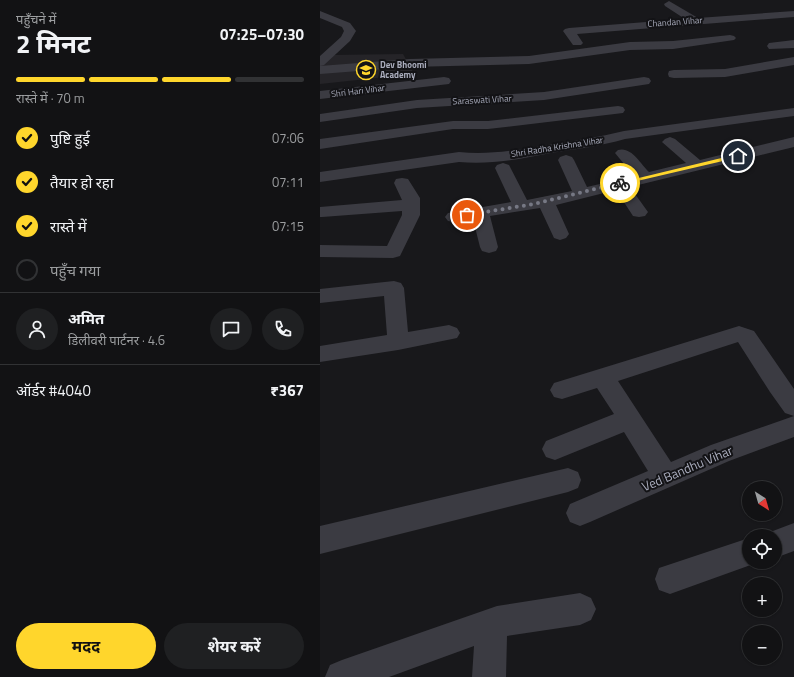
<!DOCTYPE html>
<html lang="hi">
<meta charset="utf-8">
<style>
:root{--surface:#121214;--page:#1f2022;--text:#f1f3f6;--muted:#9c9ea0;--line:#313234;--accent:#ffd62c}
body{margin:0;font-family:"Titillium Web","Noto Sans Devanagari",sans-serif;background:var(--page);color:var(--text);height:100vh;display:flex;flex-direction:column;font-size:15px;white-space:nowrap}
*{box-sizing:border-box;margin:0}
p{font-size:13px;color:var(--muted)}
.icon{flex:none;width:22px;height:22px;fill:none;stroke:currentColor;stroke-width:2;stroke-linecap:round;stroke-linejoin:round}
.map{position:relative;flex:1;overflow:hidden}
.sheet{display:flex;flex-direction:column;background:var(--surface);width:320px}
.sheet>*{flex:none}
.needle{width:26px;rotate:143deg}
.fabs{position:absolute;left:422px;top:481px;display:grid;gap:8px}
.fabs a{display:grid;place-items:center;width:40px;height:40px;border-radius:50%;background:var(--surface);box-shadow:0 1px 3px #0004,0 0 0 1px var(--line);font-size:20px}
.pin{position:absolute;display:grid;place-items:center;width:34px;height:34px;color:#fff;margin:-17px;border:2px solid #fff;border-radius:50%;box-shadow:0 1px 4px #0007}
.courier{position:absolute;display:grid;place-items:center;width:40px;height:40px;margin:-20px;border:3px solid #ffd62c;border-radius:50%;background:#fff;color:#222;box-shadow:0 1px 5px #0007}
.overview em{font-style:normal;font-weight:700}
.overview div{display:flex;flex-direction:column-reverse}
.overview{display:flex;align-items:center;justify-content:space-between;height:68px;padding:0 16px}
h1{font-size:26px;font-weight:700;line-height:30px}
.bar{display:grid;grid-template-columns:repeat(4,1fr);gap:6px 4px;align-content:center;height:48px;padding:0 16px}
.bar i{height:5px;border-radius:3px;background:var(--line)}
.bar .current{background:var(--accent)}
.bar p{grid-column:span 4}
.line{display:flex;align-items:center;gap:10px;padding:0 16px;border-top:1px solid var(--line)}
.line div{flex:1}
.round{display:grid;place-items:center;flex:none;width:42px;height:42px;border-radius:21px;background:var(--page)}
ol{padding:0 16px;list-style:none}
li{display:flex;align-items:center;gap:12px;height:44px}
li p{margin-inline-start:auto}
li .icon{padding:4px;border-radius:50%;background:var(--accent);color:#111;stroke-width:4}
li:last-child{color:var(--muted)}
li i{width:22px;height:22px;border:2px solid var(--line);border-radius:50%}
.button{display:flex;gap:8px;margin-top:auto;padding:8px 16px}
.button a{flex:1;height:46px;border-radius:24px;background:var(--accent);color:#111;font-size:16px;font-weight:700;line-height:46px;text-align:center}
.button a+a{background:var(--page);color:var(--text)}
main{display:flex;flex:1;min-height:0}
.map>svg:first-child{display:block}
</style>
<main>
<section class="sheet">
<div class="overview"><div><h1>2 मिनट</h1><p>पहुँचने में</p></div><em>07:25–07:30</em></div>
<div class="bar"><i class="current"></i><i class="current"></i><i class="current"></i><i></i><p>रास्ते में · 70 m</p></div>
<ol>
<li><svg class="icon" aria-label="check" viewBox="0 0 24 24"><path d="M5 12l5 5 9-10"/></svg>पुष्टि हुई<p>07:06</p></li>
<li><svg class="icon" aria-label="check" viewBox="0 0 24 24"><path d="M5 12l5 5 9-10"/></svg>तैयार हो रहा<p>07:11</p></li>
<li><svg class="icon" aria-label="check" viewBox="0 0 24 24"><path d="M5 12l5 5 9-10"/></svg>रास्ते में<p>07:15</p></li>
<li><i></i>पहुँच गया</li>
</ol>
<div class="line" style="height:72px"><a class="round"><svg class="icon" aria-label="person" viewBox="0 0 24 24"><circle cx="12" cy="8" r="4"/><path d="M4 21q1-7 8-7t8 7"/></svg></a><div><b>अमित</b><p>डिलीवरी पार्टनर · 4.6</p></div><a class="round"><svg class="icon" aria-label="chat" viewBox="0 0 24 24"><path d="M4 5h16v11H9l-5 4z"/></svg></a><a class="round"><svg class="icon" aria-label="phone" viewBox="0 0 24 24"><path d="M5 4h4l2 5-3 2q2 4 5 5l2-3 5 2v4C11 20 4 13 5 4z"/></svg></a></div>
<div class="line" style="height:52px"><div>ऑर्डर #4040</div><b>₹367</b></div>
<div class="button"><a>मदद</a><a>शेयर करें</a></div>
</section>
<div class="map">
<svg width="474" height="677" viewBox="0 0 474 677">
<rect width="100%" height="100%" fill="#18181b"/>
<path fill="#252428" d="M 83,54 L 94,74 L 0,84 L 0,66 L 12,55 Z"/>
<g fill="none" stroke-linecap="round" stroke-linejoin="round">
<path fill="#3b3b42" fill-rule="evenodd" d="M 349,1 L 378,18 L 474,11 L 474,17 L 257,34 L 263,43 L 261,45 L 253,45 L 243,31 L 245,29 L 249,28 L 365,19 L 345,6 L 344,4 Z
M 0,11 L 30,23 L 36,31 L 30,41 L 4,65 L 0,66 L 0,56 L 21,37 L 24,31 L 22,27 L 0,18 Z
M 410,35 L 414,36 L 416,38 L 414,40 L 353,49 L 310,50 L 209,64 L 90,67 L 0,74 L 0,66 L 90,59 L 209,56 L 310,42 L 353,41 Z
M 474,40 L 474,48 L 449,49 L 447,46 L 449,43 Z
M 474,57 L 474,65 L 405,77 L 354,78 L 349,77 L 348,74 L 349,71 L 354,70 L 405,69 Z
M 124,77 L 129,78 L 131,81 L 129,84 L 0,99 L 0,91 Z
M 324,77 L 329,78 L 331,81 L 329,84 L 224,100 L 97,108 L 0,122 L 0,114 L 97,100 L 224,92 Z
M 298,106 L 303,107 L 305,110 L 303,113 L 168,129 L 133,129 L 0,149 L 0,139 L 133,121 L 168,121 Z
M 474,108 L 474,116 L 305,139 C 281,146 256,149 231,153 C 201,159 170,165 139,162 L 0,182 L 0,172 L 139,152 C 169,155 198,150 228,145 C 254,141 279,137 304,131 Z
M 350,137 L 355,139 L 380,160 L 474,137 L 474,147 L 310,187 L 328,212 L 325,216 L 319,217 L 313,216 L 296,190 L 236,205 L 249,234 L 246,238 L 240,240 L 234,238 L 220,208 L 170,216 L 178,247 L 176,251 L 169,253 L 162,251 L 160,247 L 153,219 L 134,222 L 128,221 L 125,217 L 128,213 L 134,212 L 191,202 L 175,168 L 177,165 L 183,163 L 189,165 L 207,200 L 252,191 L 238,160 L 240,157 L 246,155 L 252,157 L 254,160 L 267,187 L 314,176 L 295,153 L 298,150 C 311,146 320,163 329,172 L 366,163 L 342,142 L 345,139 Z
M 82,178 L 88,179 L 100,198 L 100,215 L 80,256 L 73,258 L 0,257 L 0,245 L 67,246 L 82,215 L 82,211 L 2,217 L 0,217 L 0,207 L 82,200 L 74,183 L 76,179 Z
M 74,281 L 81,283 L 84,288 L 88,332 L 129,325 L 137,328 L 140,333 L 137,338 L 78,350 L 0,362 L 0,346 L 67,335 L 64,296 L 0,303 L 0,289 Z
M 419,326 L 434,331 L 474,389 L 474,416 L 465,413 L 450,392 L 418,342 L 298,381 L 351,462 L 391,445 L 474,416 L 474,437 L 409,461 L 270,522 L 260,526 L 250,522 L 246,513 L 250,504 L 328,471 L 304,432 L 235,460 L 226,457 L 222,449 L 226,441 L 294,414 L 277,388 L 242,399 L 234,397 L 230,390 L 234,383 Z
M 248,468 L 258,472 L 261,480 L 258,488 L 248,492 L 0,554 L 0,526 Z
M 474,523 L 474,551 L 455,558 L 455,536 L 444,536 L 445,534 Z
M 429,538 L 429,562 L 439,562 L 350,594 L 339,590 L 335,579 L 339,568 Z
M 260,593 L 271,598 L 276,609 L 271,620 L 260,625 L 187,636 L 186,677 L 152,677 L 154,646 L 69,677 L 5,677 L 10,665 L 22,660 L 177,606 Z"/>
</g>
<path fill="#ffd62c" d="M 418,154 L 420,157 L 300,185 L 298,183 Z"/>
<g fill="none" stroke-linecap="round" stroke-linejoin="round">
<path stroke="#767884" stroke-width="4" stroke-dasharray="0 7.2" d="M 147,215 L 214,204 L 300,183"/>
</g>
<defs>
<symbol id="school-ring" viewBox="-11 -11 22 22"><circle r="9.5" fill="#131316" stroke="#ffd62c" stroke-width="1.5"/><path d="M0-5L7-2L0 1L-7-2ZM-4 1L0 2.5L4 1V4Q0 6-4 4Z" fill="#ffd62c"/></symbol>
</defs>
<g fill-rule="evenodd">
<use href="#school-ring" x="35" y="59" width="22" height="22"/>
</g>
<g text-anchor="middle" stroke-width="4" stroke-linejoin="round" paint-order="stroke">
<g font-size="9" fill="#a9acbc" stroke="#131316">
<text transform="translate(355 22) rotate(-4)" y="3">Chandan Vihar</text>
<text transform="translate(38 91) rotate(-7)" y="3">Shri Hari Vihar</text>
<text transform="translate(162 100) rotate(-3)" y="3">Saraswati Vihar</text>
<text transform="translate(237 147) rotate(-9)" y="3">Shri Radha Krishna Vihar</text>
</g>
<g font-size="9" font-weight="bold" fill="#a9acbc" stroke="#131316" text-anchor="start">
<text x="60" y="68">Dev Bhoomi<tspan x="60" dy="10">Academy</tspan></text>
</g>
<g font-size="13" fill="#a9acbc" stroke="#131316">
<text transform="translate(367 468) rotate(-23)" y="5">Ved Bandhu Vihar</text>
</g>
</g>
</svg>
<div class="fabs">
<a><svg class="needle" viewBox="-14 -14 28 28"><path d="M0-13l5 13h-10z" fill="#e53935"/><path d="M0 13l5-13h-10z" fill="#9c9ea0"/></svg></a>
<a><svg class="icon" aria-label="locate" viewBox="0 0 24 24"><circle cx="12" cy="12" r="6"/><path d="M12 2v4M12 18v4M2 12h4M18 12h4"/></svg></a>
<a>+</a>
<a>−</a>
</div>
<div class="pin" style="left:147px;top:215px;background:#ea580c"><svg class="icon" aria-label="bag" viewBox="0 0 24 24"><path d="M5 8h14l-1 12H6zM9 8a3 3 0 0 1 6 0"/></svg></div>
<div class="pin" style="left:418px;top:156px;background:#1f2937"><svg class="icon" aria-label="home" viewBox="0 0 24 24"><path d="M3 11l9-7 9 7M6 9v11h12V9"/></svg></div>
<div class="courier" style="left:300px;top:183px"><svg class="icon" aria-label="bike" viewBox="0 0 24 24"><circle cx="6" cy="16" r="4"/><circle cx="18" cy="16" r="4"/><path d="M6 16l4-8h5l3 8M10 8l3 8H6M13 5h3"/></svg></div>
</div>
</main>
